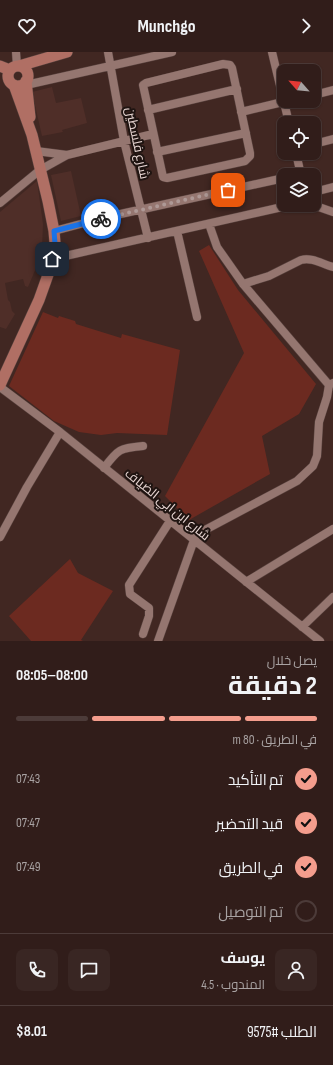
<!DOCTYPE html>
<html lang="ar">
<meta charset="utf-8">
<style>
:root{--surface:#311d1a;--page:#392623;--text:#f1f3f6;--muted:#a8a2a2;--line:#4c3b39;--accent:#f49d8d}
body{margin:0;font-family:"Sofia Sans Condensed",Cairo,sans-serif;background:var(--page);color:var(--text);direction:rtl;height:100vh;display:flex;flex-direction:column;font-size:15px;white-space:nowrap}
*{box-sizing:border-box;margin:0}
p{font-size:13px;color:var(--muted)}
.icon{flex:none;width:22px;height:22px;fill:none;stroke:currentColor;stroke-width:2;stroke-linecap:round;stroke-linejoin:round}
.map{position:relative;height:589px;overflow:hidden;direction:ltr}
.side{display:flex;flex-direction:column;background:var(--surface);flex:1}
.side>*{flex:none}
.needle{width:26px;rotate:297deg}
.controls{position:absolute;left:277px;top:12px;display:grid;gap:8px}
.controls a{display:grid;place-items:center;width:44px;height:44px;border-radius:8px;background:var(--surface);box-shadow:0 1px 3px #0004,0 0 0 1px var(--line);font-size:20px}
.pin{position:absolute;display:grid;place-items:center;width:34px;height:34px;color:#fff;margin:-17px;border-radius:8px;box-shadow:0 2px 6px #0006}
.courier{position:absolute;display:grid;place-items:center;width:40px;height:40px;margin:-20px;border:3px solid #1a73e8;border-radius:50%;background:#fff;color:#222;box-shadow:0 1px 5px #0007}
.headline em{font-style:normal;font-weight:700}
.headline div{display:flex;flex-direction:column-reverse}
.headline{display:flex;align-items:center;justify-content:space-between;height:68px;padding:0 16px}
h1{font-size:26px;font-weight:700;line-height:30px}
.bar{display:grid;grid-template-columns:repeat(4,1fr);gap:6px 4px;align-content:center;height:48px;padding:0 16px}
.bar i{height:5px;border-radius:3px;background:var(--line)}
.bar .on{background:var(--accent)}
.bar p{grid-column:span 4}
.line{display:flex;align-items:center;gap:10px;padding:0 16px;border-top:1px solid var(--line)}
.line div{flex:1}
.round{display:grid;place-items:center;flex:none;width:42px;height:42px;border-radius:8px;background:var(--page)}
ol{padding:0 16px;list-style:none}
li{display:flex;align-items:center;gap:12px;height:44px}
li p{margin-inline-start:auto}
li .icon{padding:4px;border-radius:50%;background:var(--accent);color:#111;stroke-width:4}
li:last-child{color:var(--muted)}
li i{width:22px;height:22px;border:2px solid var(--line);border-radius:50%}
header{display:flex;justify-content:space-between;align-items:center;height:52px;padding:0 16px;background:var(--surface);font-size:18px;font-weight:700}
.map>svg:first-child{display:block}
</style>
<header><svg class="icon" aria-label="forward" viewBox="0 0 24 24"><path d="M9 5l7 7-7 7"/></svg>Munchgo<svg class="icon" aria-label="heart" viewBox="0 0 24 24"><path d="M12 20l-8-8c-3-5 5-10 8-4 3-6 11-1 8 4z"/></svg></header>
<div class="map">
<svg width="333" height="589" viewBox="0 0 333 589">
<rect width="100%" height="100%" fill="#412722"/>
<path fill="#4f2e28" d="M 52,35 L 56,51 L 81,46 L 87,71 L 62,78 L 63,80 L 42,84 L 32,40 Z
M 71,119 L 81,164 L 61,169 L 51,123 Z
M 37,129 L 43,172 L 42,197 L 39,209 L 28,235 L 25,234 L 23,227 L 5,231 L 8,248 L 10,250 L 12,259 L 15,262 L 6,277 L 0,275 L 0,160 Z"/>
<path fill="#6c2a20" d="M 209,193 L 238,238 L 316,332 L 299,362 L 262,384 L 270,422 L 189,468 L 165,444 L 244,301 L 199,199 Z
M 43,260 L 58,266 L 59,264 L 75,269 L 76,272 L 121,286 L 122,282 L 180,298 L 167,383 L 117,381 L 101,383 L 79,380 L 54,369 L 9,334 Z
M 70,507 L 78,521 L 113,539 L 81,588 L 83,589 L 31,589 L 9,564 Z"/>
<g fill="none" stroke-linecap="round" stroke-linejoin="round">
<defs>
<path id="minor" d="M 16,0 L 17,14
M 108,0 L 124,89 L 148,186
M 272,0 L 289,71
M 223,12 L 230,13 L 232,16 L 250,101 L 250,104 L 245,109 L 167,126 L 163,125 L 143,33 L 146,31 Z
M 26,33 L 172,0
M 314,43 L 333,38
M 148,58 L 237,37
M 241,60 L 287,49
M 314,92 L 333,87
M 36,99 L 67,103
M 157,100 L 246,81
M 296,101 L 301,123
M 314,140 L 333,135
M 0,151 L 40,118 L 67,103 L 153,82
M 313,153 L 333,160
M 209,172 L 217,195 L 243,232 L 329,333
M 54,179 L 107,165 L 284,126
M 177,179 L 197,265
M 52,207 L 291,153
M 243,232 L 269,224 L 301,208 C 312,205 322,212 333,215
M 0,335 L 60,380 L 320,589
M 104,416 C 118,397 120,396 143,394
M 0,485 L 27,435 L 60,380
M 246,530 L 333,477
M 302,575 L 333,545
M 143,582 L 149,564 L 149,556 L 130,542 L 129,533 L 170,469
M 158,589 L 194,488 L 197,483 L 205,478 L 297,429 L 313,414 L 317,404 L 319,370 L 327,345 L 329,333 L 333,331"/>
<path id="major" d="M 0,14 L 10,18
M 19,14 L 67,0
M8 24a10 10 0 1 1 20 0a10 10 0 1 1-20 0Z
M 26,29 L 30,65
M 0,333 L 39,248 L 49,220 L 55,191 L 54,179 L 48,149 L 32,83 L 14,33"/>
</defs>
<use href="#minor" stroke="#59433f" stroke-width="9"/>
<use href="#major" stroke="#59433f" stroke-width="12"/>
<use href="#minor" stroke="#957670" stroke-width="8"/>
<use href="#major" stroke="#b06f64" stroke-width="11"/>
</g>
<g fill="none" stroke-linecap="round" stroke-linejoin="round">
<path stroke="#ae9996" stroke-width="4" stroke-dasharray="0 7.2" d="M 101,167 L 228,138"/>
<path stroke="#1a73e8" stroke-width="5" d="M 52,207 L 55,192 L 54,179 L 101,167"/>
</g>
<g text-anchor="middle" stroke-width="4" stroke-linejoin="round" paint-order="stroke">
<g font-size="13" fill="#e9d7d4" stroke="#1f1411">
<text transform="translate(138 91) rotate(78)" y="5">شارع فلسطين</text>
<text transform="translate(168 452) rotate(39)" y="5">شارع ابن ابي الضياف</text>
</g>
</g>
</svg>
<div class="controls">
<a><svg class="needle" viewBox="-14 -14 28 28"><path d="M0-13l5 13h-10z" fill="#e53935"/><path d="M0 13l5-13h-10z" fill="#a8a2a2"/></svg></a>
<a><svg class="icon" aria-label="locate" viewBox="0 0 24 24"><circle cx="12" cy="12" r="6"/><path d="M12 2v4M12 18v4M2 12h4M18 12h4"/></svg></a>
<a><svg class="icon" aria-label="layers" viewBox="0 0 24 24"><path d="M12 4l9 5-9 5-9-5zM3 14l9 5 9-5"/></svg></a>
</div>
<div class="pin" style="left:228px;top:138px;background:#ea580c"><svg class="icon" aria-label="bag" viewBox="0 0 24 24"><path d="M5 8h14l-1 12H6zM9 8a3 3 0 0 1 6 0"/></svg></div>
<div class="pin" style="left:52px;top:207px;background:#1f2937"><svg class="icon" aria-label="home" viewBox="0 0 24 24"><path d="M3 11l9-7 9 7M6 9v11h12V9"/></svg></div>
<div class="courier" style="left:101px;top:167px"><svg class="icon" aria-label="bike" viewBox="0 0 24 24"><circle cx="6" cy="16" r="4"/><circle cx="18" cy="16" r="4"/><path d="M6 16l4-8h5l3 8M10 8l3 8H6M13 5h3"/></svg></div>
</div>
<section class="side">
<div class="headline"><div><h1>2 دقيقة</h1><p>يصل خلال</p></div><em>08:00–08:05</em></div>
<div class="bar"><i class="on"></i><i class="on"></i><i class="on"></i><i></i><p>في الطريق · 80 m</p></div>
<ol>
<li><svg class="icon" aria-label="check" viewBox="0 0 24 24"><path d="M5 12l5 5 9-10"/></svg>تم التأكيد<p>07:43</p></li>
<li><svg class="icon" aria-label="check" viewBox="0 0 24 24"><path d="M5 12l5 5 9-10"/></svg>قيد التحضير<p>07:47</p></li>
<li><svg class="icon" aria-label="check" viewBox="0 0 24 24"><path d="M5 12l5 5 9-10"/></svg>في الطريق<p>07:49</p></li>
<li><i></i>تم التوصيل</li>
</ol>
<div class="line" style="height:72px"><a class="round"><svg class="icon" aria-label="person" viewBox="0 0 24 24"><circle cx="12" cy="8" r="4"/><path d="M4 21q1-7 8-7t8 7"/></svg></a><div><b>يوسف</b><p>المندوب · 4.5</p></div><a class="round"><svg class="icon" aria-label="chat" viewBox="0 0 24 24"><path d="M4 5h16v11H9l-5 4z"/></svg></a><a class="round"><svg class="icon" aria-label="phone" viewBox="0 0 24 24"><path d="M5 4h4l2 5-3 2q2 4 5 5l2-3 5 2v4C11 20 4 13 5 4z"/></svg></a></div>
<div class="line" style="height:52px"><div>الطلب #9575</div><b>$8.01</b></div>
</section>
